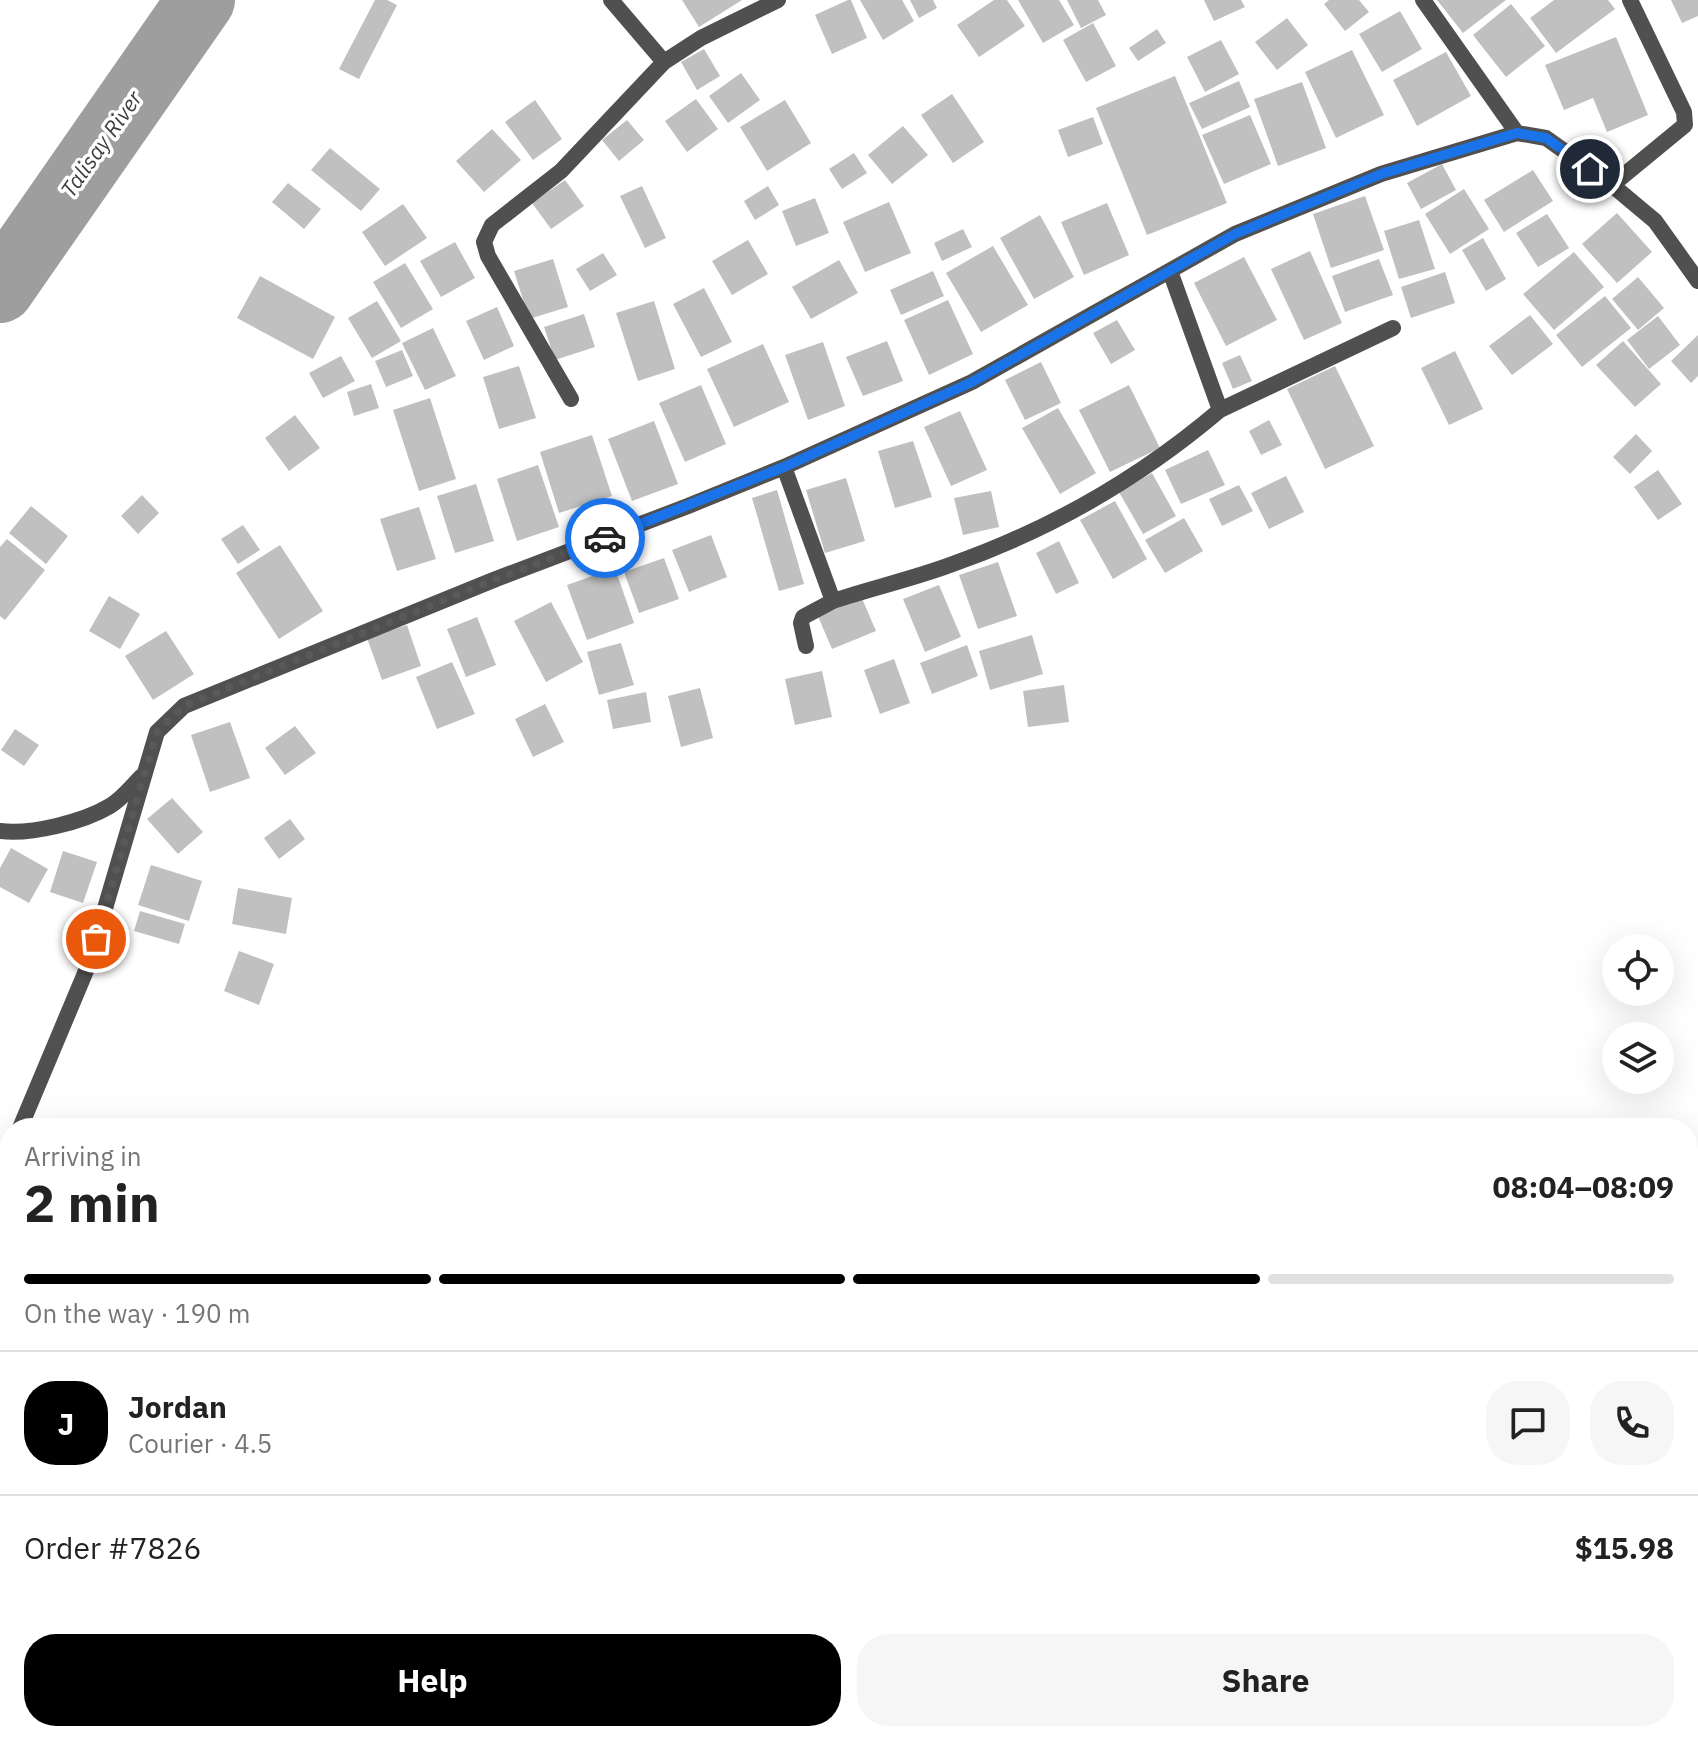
<!DOCTYPE html>
<meta charset="utf-8">
<style>
:root{--surface:#fff;--page:#f6f6f6;--text:#222;--muted:#767676;--line:#e0e0e0;--accent:#000}
body{margin:0;font-family:"IBM Plex Sans",sans-serif;background:var(--page);color:var(--text);height:100vh;display:flex;flex-direction:column;font-size:30px;white-space:nowrap}
*{box-sizing:border-box;margin:0}
p{font-size:26px;color:var(--muted)}
.icon{flex:none;width:44px;height:44px;fill:none;stroke:currentColor;stroke-width:2;stroke-linecap:round;stroke-linejoin:round}
.map{position:relative;flex:1;overflow:hidden}
.drawer{position:absolute;left:0px;top:1118px;width:1698px;height:624px;display:flex;flex-direction:column;background:var(--surface);border-radius:32px 32px 0 0;box-shadow:0 8px 32px #0002}
.drawer>*{flex:none}
.buttons{position:absolute;left:1602px;top:934px;display:grid;gap:16px}
.buttons a{display:grid;place-items:center;width:72px;height:72px;border-radius:50%;background:var(--surface);box-shadow:0 8px 32px #0002;font-size:40px}
.pin{position:absolute;display:grid;place-items:center;width:68px;height:68px;color:#fff;margin:-34px;border:4px solid #fff;border-radius:50%;box-shadow:0 2px 8px #0007}
.courier{position:absolute;display:grid;place-items:center;width:80px;height:80px;margin:-40px;border:6px solid #1a73e8;border-radius:50%;background:#fff;color:#222;box-shadow:0 2px 10px #0007}
.overview em{font-style:normal;font-weight:700}
.overview div{display:flex;flex-direction:column-reverse}
.overview{display:flex;align-items:center;justify-content:space-between;height:136px;padding:0 24px}
h1{font-size:52px;font-weight:700;line-height:60px}
.bar{display:grid;grid-template-columns:repeat(4,1fr);gap:12px 8px;align-content:center;height:96px;padding:0 24px}
.bar i{height:10px;border-radius:6px;background:var(--line)}
.bar .selected{background:var(--accent)}
.bar p{grid-column:span 4}
.line{display:flex;align-items:center;gap:20px;padding:0 24px;border-top:2px solid var(--line)}
.line div{flex:1}
.round{display:grid;place-items:center;flex:none;width:84px;height:84px;border-radius:32px;background:var(--page)}
.cta{display:flex;gap:16px;margin-top:auto;padding:16px 24px}
.cta a{flex:1;height:92px;border-radius:32px;background:var(--accent);color:#fff;font-size:32px;font-weight:700;line-height:92px;text-align:center}
.cta a+a{background:var(--page);color:var(--text)}
.map>svg:first-child{display:block}
</style>
<div class="map">
<svg width="1698" height="1742" viewBox="0 0 1698 1742">
<rect width="100%" height="100%" fill="#fff"/>
<g fill="none" stroke-linecap="round" stroke-linejoin="round">
<path stroke="#9e9e9e" stroke-width="68" d="M 0,289 L 201,0"/>
</g>
<path fill="#c0c0c0" d="M 375,0 L 387,0 L 397,5 L 359,79 L 339,69 Z
M 682,0 L 742,0 L 699,27 Z
M 848,0 L 851,0 L 867,38 L 832,54 L 815,15 Z
M 860,0 L 902,0 L 914,21 L 883,40 Z
M 910,0 L 933,0 L 937,8 L 919,18 Z
M 994,0 L 1007,0 L 1025,26 L 979,57 L 957,25 Z
M 1018,0 L 1059,0 L 1074,25 L 1043,43 Z
M 1067,0 L 1098,0 L 1106,15 L 1081,28 Z
M 1204,0 L 1241,0 L 1245,7 L 1214,21 Z
M 1329,0 L 1359,0 L 1369,12 L 1345,31 L 1324,4 Z
M 1437,0 L 1506,0 L 1463,33 Z
M 1554,0 L 1608,0 L 1615,9 L 1556,53 L 1530,18 Z
M 1671,0 L 1698,0 L 1698,16 L 1682,23 Z
M 1511,4 L 1545,46 L 1506,77 L 1473,35 Z
M 1400,11 L 1422,49 L 1382,72 L 1359,34 Z
M 1287,18 L 1308,45 L 1277,70 L 1255,42 Z
M 1093,23 L 1116,66 L 1086,82 L 1063,40 Z
M 1157,29 L 1166,43 L 1138,61 L 1129,48 Z
M 1616,37 L 1648,115 L 1607,132 L 1593,98 L 1564,110 L 1545,65 Z
M 1221,40 L 1239,74 L 1205,92 L 1187,57 Z
M 704,49 L 720,76 L 697,90 L 681,62 Z
M 1352,50 L 1384,115 L 1336,138 L 1305,72 Z
M 1446,52 L 1471,96 L 1417,126 L 1393,80 Z
M 741,73 L 760,100 L 728,123 L 709,96 Z
M 1175,76 L 1227,203 L 1147,235 L 1096,108 Z
M 1239,81 L 1250,107 L 1202,129 L 1189,103 Z
M 1302,82 L 1326,148 L 1278,166 L 1254,99 Z
M 952,94 L 984,142 L 953,163 L 921,115 Z
M 696,99 L 718,129 L 687,152 L 665,121 Z
M 535,100 L 562,139 L 533,160 L 505,122 Z
M 785,100 L 811,143 L 767,171 L 740,127 Z
M 1250,115 L 1271,164 L 1224,184 L 1202,135 Z
M 1093,117 L 1103,144 L 1068,157 L 1058,130 Z
M 627,120 L 644,140 L 619,161 L 602,140 Z
M 903,126 L 928,155 L 892,184 L 868,155 Z
M 492,129 L 521,160 L 484,192 L 456,161 Z
M 330,148 L 380,189 L 361,211 L 311,170 Z
M 854,153 L 867,173 L 842,189 L 829,169 Z
M 1442,164 L 1456,190 L 1421,209 L 1407,183 Z
M 1533,170 L 1553,201 L 1504,232 L 1484,200 Z
M 565,180 L 584,206 L 551,229 L 532,203 Z
M 288,183 L 321,209 L 304,229 L 272,202 Z
M 642,186 L 666,238 L 645,248 L 620,196 Z
M 768,186 L 779,205 L 755,220 L 744,201 Z
M 1464,189 L 1489,229 L 1450,254 L 1425,214 Z
M 1365,196 L 1384,250 L 1331,268 L 1313,214 Z
M 815,198 L 829,233 L 796,246 L 782,211 Z
M 889,202 L 911,253 L 865,272 L 843,222 Z
M 1107,203 L 1129,255 L 1084,275 L 1061,222 Z
M 403,204 L 427,238 L 385,266 L 362,232 Z
M 1617,213 L 1652,252 L 1617,283 L 1582,244 Z
M 1547,214 L 1569,248 L 1538,267 L 1516,233 Z
M 1040,215 L 1074,277 L 1034,299 L 1000,238 Z
M 1419,220 L 1435,269 L 1399,279 L 1384,231 Z
M 963,229 L 972,247 L 942,261 L 934,243 Z
M 1483,238 L 1506,279 L 1486,291 L 1462,250 Z
M 748,240 L 768,274 L 732,295 L 712,261 Z
M 455,242 L 475,278 L 441,297 L 420,261 Z
M 993,246 L 1028,305 L 981,332 L 946,273 Z
M 1310,251 L 1342,323 L 1304,340 L 1271,269 Z
M 1574,252 L 1604,287 L 1554,330 L 1523,294 Z
M 603,253 L 617,275 L 590,291 L 576,269 Z
M 1244,257 L 1277,320 L 1226,346 L 1194,283 Z
M 553,259 L 568,307 L 529,319 L 514,271 Z
M 1379,259 L 1393,295 L 1345,312 L 1332,276 Z
M 839,260 L 858,293 L 811,319 L 792,287 Z
M 405,263 L 433,309 L 401,328 L 373,282 Z
M 933,271 L 944,296 L 901,315 L 890,290 Z
M 1445,272 L 1455,303 L 1411,318 L 1401,287 Z
M 260,276 L 335,317 L 313,359 L 237,318 Z
M 1638,277 L 1664,308 L 1638,330 L 1612,299 Z
M 704,288 L 732,342 L 701,357 L 673,304 Z
M 1605,296 L 1631,328 L 1582,367 L 1556,335 Z
M 948,300 L 973,354 L 929,375 L 904,320 Z
M 377,301 L 401,341 L 372,358 L 348,318 Z
M 654,301 L 675,369 L 638,381 L 616,313 Z
M 497,307 L 514,346 L 484,360 L 466,321 Z
M 584,314 L 595,347 L 555,360 L 544,327 Z
M 1530,315 L 1553,344 L 1512,375 L 1489,346 Z
M 1658,316 L 1680,345 L 1649,369 L 1627,340 Z
M 1117,320 L 1135,350 L 1111,364 L 1093,333 Z
M 433,328 L 456,376 L 425,390 L 402,343 Z
M 1698,335 L 1698,376 L 1691,383 L 1671,361 Z
M 887,341 L 903,381 L 863,396 L 846,357 Z
M 1623,341 L 1661,384 L 1635,407 L 1596,365 Z
M 823,342 L 845,406 L 808,420 L 785,355 Z
M 763,344 L 789,402 L 734,427 L 707,369 Z
M 402,350 L 413,376 L 386,387 L 375,361 Z
M 1455,351 L 1483,409 L 1449,425 L 1421,368 Z
M 1240,355 L 1252,381 L 1233,389 L 1222,363 Z
M 341,356 L 355,381 L 323,398 L 309,373 Z
M 1041,362 L 1061,403 L 1025,420 L 1005,380 Z
M 519,366 L 536,418 L 499,429 L 483,377 Z
M 1335,366 L 1374,446 L 1325,469 L 1287,389 Z
M 371,384 L 379,408 L 354,416 L 347,392 Z
M 701,385 L 726,444 L 685,462 L 659,403 Z
M 1129,385 L 1160,448 L 1110,472 L 1079,410 Z
M 430,398 L 456,479 L 419,491 L 393,410 Z
M 1058,408 L 1096,473 L 1060,494 L 1022,428 Z
M 960,411 L 987,470 L 951,486 L 924,427 Z
M 295,415 L 320,448 L 289,471 L 265,438 Z
M 1269,420 L 1282,445 L 1261,455 L 1249,431 Z
M 654,421 L 678,484 L 632,501 L 608,439 Z
M 1636,434 L 1652,451 L 1630,474 L 1613,457 Z
M 592,435 L 612,496 L 559,513 L 540,452 Z
M 913,441 L 932,497 L 895,508 L 878,451 Z
M 1208,450 L 1225,485 L 1181,504 L 1165,470 Z
M 538,465 L 559,527 L 517,541 L 497,479 Z
M 1658,470 L 1682,504 L 1658,520 L 1634,487 Z
M 1152,473 L 1176,516 L 1143,534 L 1119,492 Z
M 1286,476 L 1304,512 L 1269,529 L 1251,493 Z
M 846,478 L 865,541 L 825,553 L 806,490 Z
M 476,484 L 494,541 L 455,553 L 437,496 Z
M 1239,485 L 1253,511 L 1222,526 L 1209,499 Z
M 777,490 L 804,584 L 779,591 L 752,498 Z
M 991,491 L 999,527 L 963,535 L 954,498 Z
M 142,495 L 159,513 L 138,534 L 121,516 Z
M 1115,501 L 1147,559 L 1113,579 L 1080,520 Z
M 31,506 L 68,536 L 46,564 L 9,533 Z
M 419,507 L 436,559 L 397,571 L 380,519 Z
M 1184,518 L 1203,551 L 1165,573 L 1145,540 Z
M 243,525 L 260,550 L 238,564 L 221,539 Z
M 711,535 L 727,577 L 689,592 L 672,550 Z
M 7,539 L 45,570 L 5,620 L 0,616 L 0,547 Z
M 1059,541 L 1079,583 L 1056,594 L 1036,553 Z
M 280,545 L 323,611 L 279,639 L 236,573 Z
M 664,558 L 679,599 L 639,613 L 624,572 Z
M 998,562 L 1017,616 L 978,629 L 959,575 Z
M 615,568 L 634,623 L 587,640 L 567,585 Z
M 939,585 L 961,637 L 925,652 L 903,599 Z
M 109,596 L 140,614 L 120,649 L 89,631 Z
M 861,596 L 876,631 L 832,649 L 817,614 Z
M 551,602 L 583,662 L 546,682 L 514,621 Z
M 477,617 L 496,665 L 466,677 L 447,629 Z
M 407,625 L 421,666 L 382,680 L 367,638 Z
M 166,631 L 194,674 L 153,700 L 125,656 Z
M 1032,635 L 1043,674 L 990,690 L 979,651 Z
M 621,643 L 634,685 L 599,695 L 587,652 Z
M 967,645 L 978,676 L 932,694 L 920,663 Z
M 894,659 L 910,703 L 880,714 L 864,670 Z
M 452,662 L 475,714 L 437,729 L 416,677 Z
M 822,671 L 832,717 L 795,725 L 785,679 Z
M 1064,685 L 1069,722 L 1028,727 L 1023,691 Z
M 700,688 L 713,738 L 681,747 L 668,696 Z
M 646,692 L 651,722 L 613,729 L 607,700 Z
M 545,704 L 564,742 L 533,757 L 515,719 Z
M 230,722 L 250,778 L 210,792 L 191,735 Z
M 295,726 L 316,753 L 285,775 L 265,748 Z
M 15,729 L 39,745 L 24,766 L 1,750 Z
M 172,798 L 203,832 L 178,854 L 147,819 Z
M 290,819 L 305,839 L 279,859 L 264,838 Z
M 11,848 L 48,869 L 29,903 L 0,887 L 0,868 Z
M 63,851 L 97,862 L 83,903 L 50,892 Z
M 151,865 L 202,881 L 189,921 L 138,905 Z
M 238,888 L 292,898 L 286,934 L 232,924 Z
M 140,911 L 185,924 L 179,944 L 134,931 Z
M 239,951 L 274,964 L 259,1005 L 224,991 Z
M 4,1217 L 10,1219 L 10,1265 L 0,1262 L 0,1227 Z
M 0,1290 L 10,1294 L 10,1339 L 0,1335 Z
M 0,1364 L 10,1369 L 10,1404 L 0,1400 Z
M 0,1429 L 10,1433 L 10,1451 L 0,1473 Z
M 1698,1454 L 1698,1489 L 1688,1492 L 1688,1457 Z
M 1698,1496 L 1698,1584 L 1697,1584 L 1688,1548 L 1688,1498 Z
M 10,1574 L 10,1609 L 0,1605 L 0,1597 Z
M 39,1732 L 89,1732 L 91,1742 L 40,1742 Z
M 297,1732 L 341,1732 L 343,1742 L 299,1742 Z
M 747,1732 L 760,1732 L 763,1742 L 713,1742 Z
M 769,1732 L 791,1732 L 791,1733 L 771,1739 Z
M 869,1732 L 881,1732 L 884,1742 L 836,1742 Z
M 941,1732 L 980,1732 L 983,1742 L 944,1742 Z"/>
<g fill="none" stroke-linecap="round" stroke-linejoin="round">
<defs>
<path id="primary" d="M 1688,1642 L 1698,1640
M 1300,1742 L 1339,1732"/>
</defs>
<use href="#primary" stroke="#dbdbdb" stroke-width="24"/>
<path stroke="#505050" stroke-width="16" d="M 611,0 L 664,62
M 1423,0 L 1517,133
M 1612,185 L 1685,125 L 1684,112 L 1630,0
M 571,399 L 488,256 L 484,242 L 492,225 L 561,171 L 664,62 L 701,38 L 778,0
M 1220,410 L 1393,328
M 784,467 L 833,601 C 872,588 912,579 950,565 C 1050,530 1140,478 1220,410 L 1170,271
M 806,646 L 801,623 L 803,617 L 833,601
M 0,831 C 31,835 83,822 110,806 C 122,799 132,786 142,776
M 20,1128 L 88,966 L 157,732 L 184,706 L 496,579 L 688,506 L 784,467 L 972,382 L 1235,234 L 1381,174 L 1517,133 L 1546,138 L 1612,185 L 1655,221 L 1698,281
M 0,1177 L 10,1151"/>
<use href="#primary" stroke="#000" stroke-width="20"/>
</g>
<g fill="none" stroke-linecap="round" stroke-linejoin="round">
<path stroke="#595959" stroke-width="8" stroke-dasharray="0 14.4" d="M 96,939 L 157,732 L 184,706 L 496,579 L 605,538"/>
<path stroke="#1a73e8" stroke-width="10" d="M 605,538 L 784,467 L 972,382 L 1235,234 L 1381,174 L 1517,133 L 1546,138 L 1590,169"/>
</g>
<g text-anchor="middle" stroke-width="7" stroke-linejoin="round" paint-order="stroke">
<g font-size="22" font-style="italic" fill="#3f3f3f" stroke="#fff">
<text transform="translate(101 144) rotate(-55)" y="8">Talisay River</text>
</g>
</g>
</svg>
<div class="buttons">
<a><svg class="icon" aria-label="locate" viewBox="0 0 24 24"><circle cx="12" cy="12" r="6"/><path d="M12 2v4M12 18v4M2 12h4M18 12h4"/></svg></a>
<a><svg class="icon" aria-label="layers" viewBox="0 0 24 24"><path d="M12 4l9 5-9 5-9-5zM3 14l9 5 9-5"/></svg></a>
</div>
<div class="pin" style="left:96px;top:939px;background:#ea580c"><svg class="icon" aria-label="bag" viewBox="0 0 24 24"><path d="M5 8h14l-1 12H6zM9 8a3 3 0 0 1 6 0"/></svg></div>
<div class="pin" style="left:1590px;top:169px;background:#1f2937"><svg class="icon" aria-label="home" viewBox="0 0 24 24"><path d="M3 11l9-7 9 7M6 9v11h12V9"/></svg></div>
<div class="courier" style="left:605px;top:538px"><svg class="icon" aria-label="car" viewBox="0 0 24 24"><path d="M5 17H2v-5l4-1 3-4h7l3 4 3 1v5h-3M9 17h6M6 11h13"/><circle cx="7" cy="17" r="2"/><circle cx="17" cy="17" r="2"/></svg></div>
<section class="drawer">
<div class="overview"><div><h1>2 min</h1><p>Arriving in</p></div><em>08:04–08:09</em></div>
<div class="bar"><i class="selected"></i><i class="selected"></i><i class="selected"></i><i></i><p>On the way · 190 m</p></div>
<div class="line" style="height:144px"><b class="round" style="background:var(--accent);color:#fff">J</b><div><b>Jordan</b><p>Courier · 4.5</p></div><a class="round"><svg class="icon" aria-label="chat" viewBox="0 0 24 24"><path d="M4 5h16v11H9l-5 4z"/></svg></a><a class="round"><svg class="icon" aria-label="phone" viewBox="0 0 24 24"><path d="M5 4h4l2 5-3 2q2 4 5 5l2-3 5 2v4C11 20 4 13 5 4z"/></svg></a></div>
<div class="line" style="height:104px"><div>Order #7826</div><b>$15.98</b></div>
<div class="cta"><a>Help</a><a>Share</a></div>
</section>
</div>
